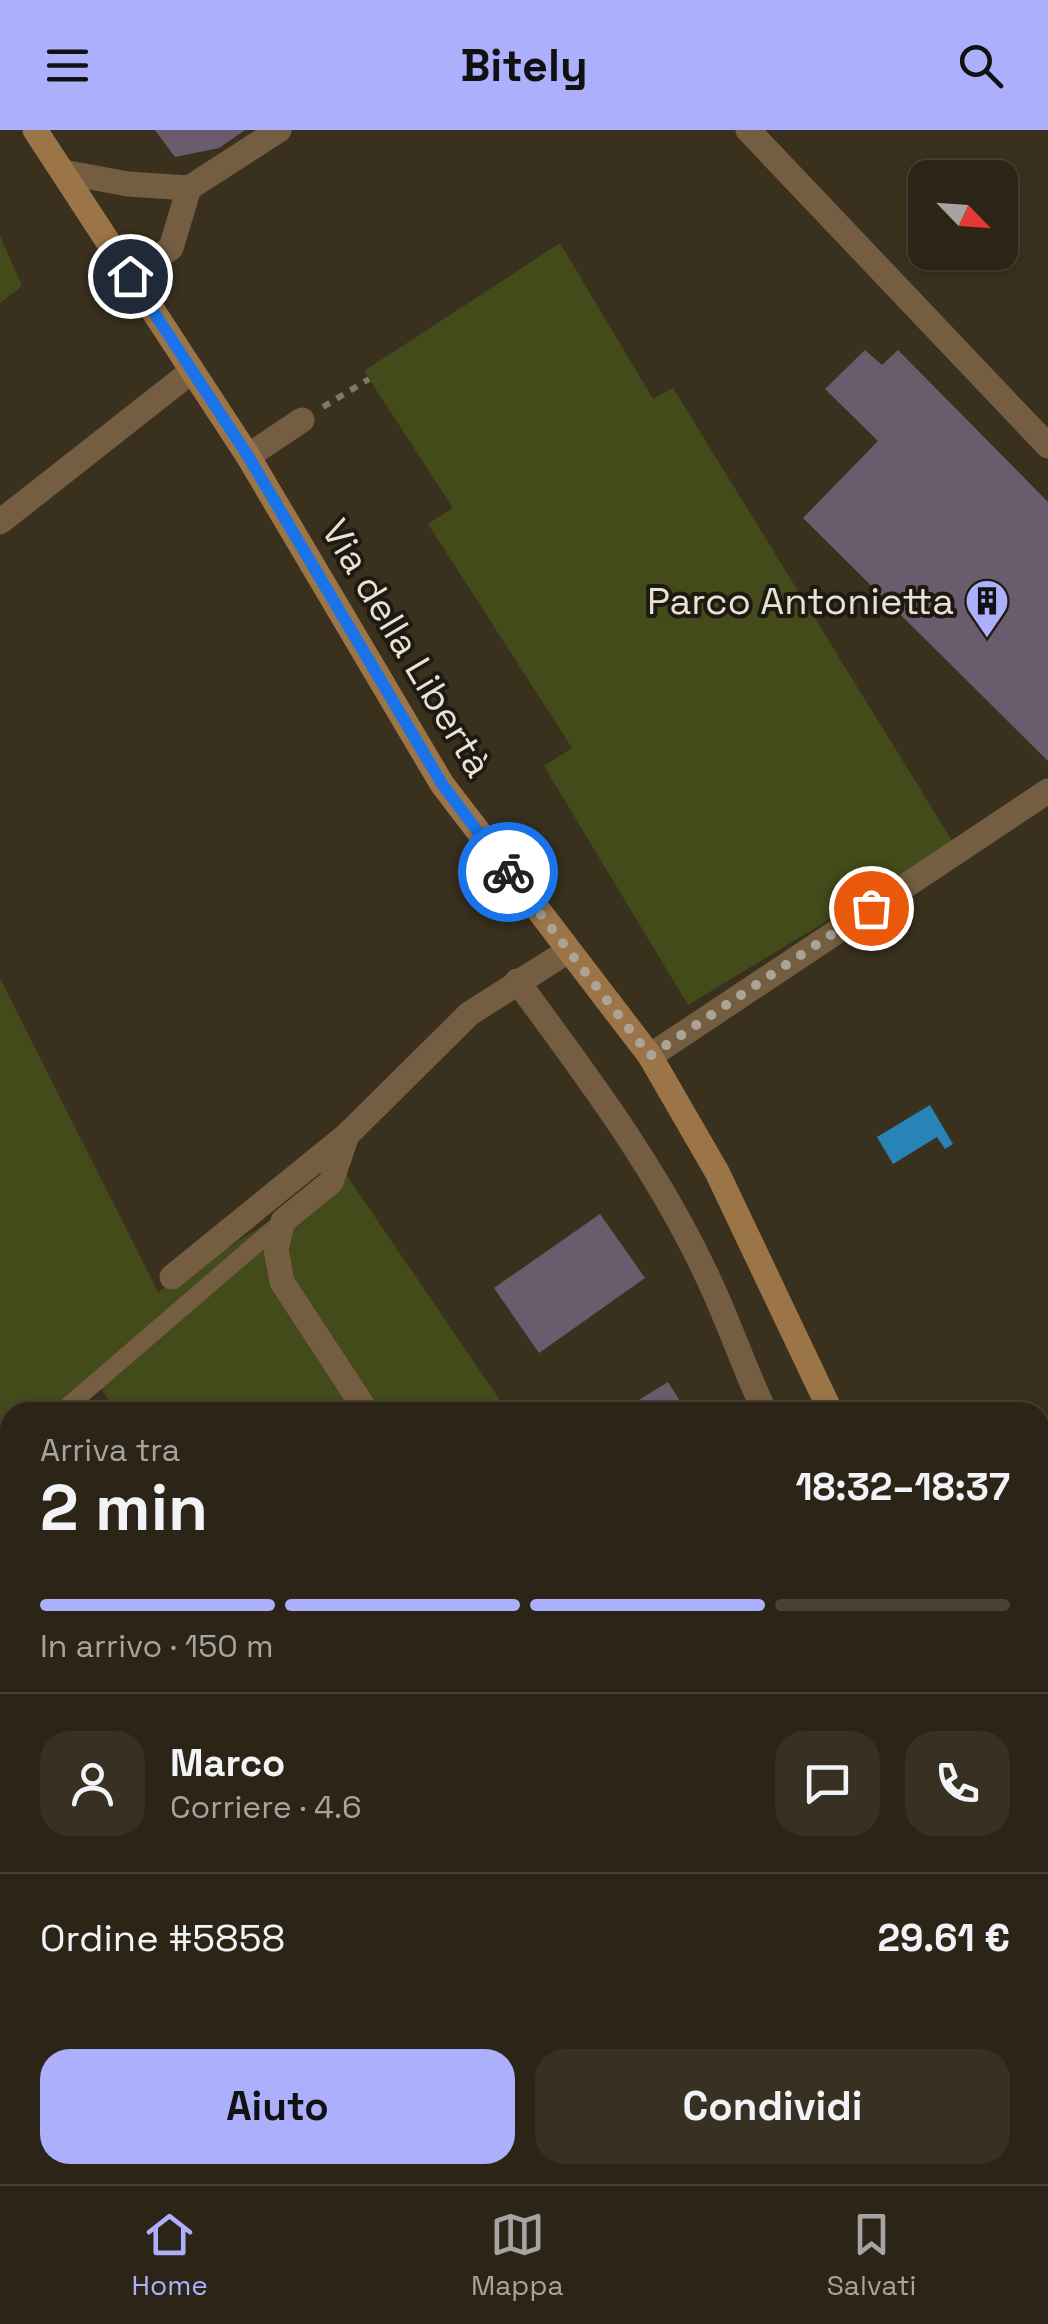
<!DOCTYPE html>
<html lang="it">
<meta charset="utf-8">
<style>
:root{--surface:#2c2416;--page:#383023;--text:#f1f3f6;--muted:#a6a4a1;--line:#484135;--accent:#acaffb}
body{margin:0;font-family:"Space Grotesk",sans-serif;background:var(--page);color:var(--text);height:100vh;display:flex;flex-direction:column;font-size:38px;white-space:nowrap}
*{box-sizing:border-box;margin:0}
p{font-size:32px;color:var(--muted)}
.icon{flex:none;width:55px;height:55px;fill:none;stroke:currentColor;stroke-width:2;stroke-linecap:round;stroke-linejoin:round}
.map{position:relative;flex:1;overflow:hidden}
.sheet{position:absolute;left:0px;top:1272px;width:1050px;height:782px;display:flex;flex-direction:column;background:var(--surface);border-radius:30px 30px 0 0;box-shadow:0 2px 8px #0004,0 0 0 2px var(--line)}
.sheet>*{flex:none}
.needle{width:65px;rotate:115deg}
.buttons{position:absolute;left:908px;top:30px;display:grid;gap:20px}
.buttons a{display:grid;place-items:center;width:110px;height:110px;border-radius:20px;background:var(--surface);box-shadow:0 2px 8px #0004,0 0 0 2px var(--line);font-size:50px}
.pin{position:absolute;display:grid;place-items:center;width:85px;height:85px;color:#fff;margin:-42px;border:5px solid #fff;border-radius:50%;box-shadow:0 2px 10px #0007}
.courier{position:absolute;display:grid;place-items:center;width:100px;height:100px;margin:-50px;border:8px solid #1a73e8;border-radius:50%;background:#fff;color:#222;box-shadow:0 2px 12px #0007}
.head em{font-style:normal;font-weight:800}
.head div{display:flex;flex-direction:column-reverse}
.head{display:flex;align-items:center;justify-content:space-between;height:170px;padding:0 40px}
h1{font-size:65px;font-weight:800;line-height:75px}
.bar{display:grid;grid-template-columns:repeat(4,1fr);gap:15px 10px;align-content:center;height:120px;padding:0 40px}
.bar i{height:12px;border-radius:8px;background:var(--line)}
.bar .selected{background:var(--accent)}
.bar p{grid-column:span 4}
.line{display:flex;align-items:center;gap:25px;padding:0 40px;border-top:2px solid var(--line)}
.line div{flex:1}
.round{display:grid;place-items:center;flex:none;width:105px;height:105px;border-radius:30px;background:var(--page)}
.action{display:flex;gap:20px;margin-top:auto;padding:20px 40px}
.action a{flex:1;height:115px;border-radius:30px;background:var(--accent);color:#111;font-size:40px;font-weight:800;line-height:115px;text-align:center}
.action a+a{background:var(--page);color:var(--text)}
header{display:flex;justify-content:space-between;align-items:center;height:130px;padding:0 40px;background:var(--accent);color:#111;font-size:45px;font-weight:800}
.tabs{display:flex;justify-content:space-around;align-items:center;height:140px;border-top:2px solid var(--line);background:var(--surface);font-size:28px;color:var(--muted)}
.tabs a{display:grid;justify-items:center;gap:5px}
.tabs .selected{color:var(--accent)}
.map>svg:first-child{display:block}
</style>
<header><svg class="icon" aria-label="menu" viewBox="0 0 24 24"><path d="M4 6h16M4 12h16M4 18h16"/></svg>Bitely<svg class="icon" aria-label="search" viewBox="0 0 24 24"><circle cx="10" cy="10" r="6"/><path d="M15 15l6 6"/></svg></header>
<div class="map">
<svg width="1048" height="2054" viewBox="0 0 1048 2054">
<rect width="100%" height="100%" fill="#3a301e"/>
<path fill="#434b1b" d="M 0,106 L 22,156 L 0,173 Z
M 560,113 L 653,269 L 673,258 L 954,714 L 688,875 L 544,636 L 572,618 L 428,394 L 453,378 L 364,241 Z
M 0,848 L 158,1162 L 345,1043 L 508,1282 L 116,1282 L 98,1253 L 53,1282 L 10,1282 L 10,1310 L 0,1317 Z
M 0,1322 L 10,1342 L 10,2045 L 898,2045 L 905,2054 L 0,2054 Z"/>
<path fill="#2883b7" d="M 930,975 L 953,1014 L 945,1019 L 937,1007 L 893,1034 L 877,1007 Z"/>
<path fill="#6b5c6d" d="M 155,0 L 245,0 L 219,18 L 175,27 Z
M 865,220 L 882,235 L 898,220 L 1048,372 L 1048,631 L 803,388 L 878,311 L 825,259 Z
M 600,1084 L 645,1148 L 539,1223 L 494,1158 Z
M 668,1252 L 687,1282 L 619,1282 Z
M 1040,1822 L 1048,1833 L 1048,2008 L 1040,2014 Z
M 965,2045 L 997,2045 L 984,2054 L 971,2054 Z"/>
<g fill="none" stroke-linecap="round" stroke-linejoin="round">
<path stroke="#7f7768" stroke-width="6" stroke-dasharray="8 8" stroke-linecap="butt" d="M 323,277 L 369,249
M 142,2045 L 145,2054"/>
<path stroke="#755d42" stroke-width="18" d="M 61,1282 L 283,1091
M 0,1554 L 10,1567"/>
<path stroke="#755d42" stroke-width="25" d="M 748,0 L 1048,316
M 63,42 L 128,54 L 189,58 L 279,0
M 130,147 L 171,118 L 189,58
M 248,326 L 302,290
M 0,392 L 192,241
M 517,851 C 587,946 658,1040 708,1148 C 729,1192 744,1238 765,1282
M 650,926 L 1048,661
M 347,1005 L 331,1052 L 283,1091 L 276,1119 L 282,1152 L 367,1282
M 172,1147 L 347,1005 L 469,884 L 568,821
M 1040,1706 L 1048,1717"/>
<path stroke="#9b7547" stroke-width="25" d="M 35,0 L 248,326 L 442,654 L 650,926 L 717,1042 L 831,1282
M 1040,1615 L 1048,1625"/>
</g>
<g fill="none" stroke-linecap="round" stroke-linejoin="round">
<path stroke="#aaa396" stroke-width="10" stroke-dasharray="0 18" d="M 508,742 L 650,926 L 871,778"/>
<path stroke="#1a73e8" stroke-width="12" d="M 130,146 L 248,326 L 442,654 L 508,742"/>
</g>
<defs>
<symbol id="building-pin" viewBox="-11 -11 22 30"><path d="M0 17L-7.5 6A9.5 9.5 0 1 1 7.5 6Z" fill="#acaffb" stroke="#1e1911"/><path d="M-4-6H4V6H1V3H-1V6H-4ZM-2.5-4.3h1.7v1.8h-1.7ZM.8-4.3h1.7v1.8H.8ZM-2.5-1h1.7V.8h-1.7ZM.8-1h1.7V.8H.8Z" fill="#111"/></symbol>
</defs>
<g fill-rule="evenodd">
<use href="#building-pin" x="962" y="446" width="50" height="68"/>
</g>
<g text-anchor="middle" stroke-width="8" stroke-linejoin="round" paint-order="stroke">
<g font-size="38" fill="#e7e1d6" stroke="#1e1911" text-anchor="end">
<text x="954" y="484">Parco Antonietta</text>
</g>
<g font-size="38" fill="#e7e1d6" stroke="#1e1911">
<text transform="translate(407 518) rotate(59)" y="13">Via della Libertà</text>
</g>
</g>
</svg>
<div class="buttons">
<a><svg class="needle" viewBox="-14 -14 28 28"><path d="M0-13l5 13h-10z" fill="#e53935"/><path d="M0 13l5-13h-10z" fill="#a6a4a1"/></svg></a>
</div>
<div class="pin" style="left:871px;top:778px;background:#ea580c"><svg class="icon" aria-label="bag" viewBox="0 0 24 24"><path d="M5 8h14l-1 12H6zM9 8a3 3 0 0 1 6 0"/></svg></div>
<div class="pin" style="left:130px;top:146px;background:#1f2937"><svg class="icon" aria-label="home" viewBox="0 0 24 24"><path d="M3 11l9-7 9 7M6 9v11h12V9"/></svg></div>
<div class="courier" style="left:508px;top:742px"><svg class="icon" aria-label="bike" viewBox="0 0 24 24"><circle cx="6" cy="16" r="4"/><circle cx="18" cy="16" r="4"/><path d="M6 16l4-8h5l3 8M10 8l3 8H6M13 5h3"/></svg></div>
<section class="sheet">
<div class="head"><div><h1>2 min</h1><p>Arriva tra</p></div><em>18:32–18:37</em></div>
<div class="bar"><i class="selected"></i><i class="selected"></i><i class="selected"></i><i></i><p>In arrivo · 150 m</p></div>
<div class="line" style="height:180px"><a class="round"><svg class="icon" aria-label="person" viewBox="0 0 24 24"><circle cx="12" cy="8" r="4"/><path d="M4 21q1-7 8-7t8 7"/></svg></a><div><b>Marco</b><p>Corriere · 4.6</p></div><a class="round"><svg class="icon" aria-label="chat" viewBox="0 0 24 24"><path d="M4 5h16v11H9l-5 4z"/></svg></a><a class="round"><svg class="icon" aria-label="phone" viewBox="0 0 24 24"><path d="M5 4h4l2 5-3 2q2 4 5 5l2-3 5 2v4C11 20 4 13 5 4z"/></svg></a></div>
<div class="line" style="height:130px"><div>Ordine #5858</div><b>29.61 €</b></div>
<div class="action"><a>Aiuto</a><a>Condividi</a></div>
</section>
</div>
<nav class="tabs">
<a class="selected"><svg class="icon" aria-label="home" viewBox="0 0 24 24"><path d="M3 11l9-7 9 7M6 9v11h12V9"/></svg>Home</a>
<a><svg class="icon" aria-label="map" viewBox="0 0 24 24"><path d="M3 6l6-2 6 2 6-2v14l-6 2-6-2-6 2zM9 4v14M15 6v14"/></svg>Mappa</a>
<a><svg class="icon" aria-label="saved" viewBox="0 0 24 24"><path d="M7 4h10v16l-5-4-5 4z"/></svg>Salvati</a>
</nav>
